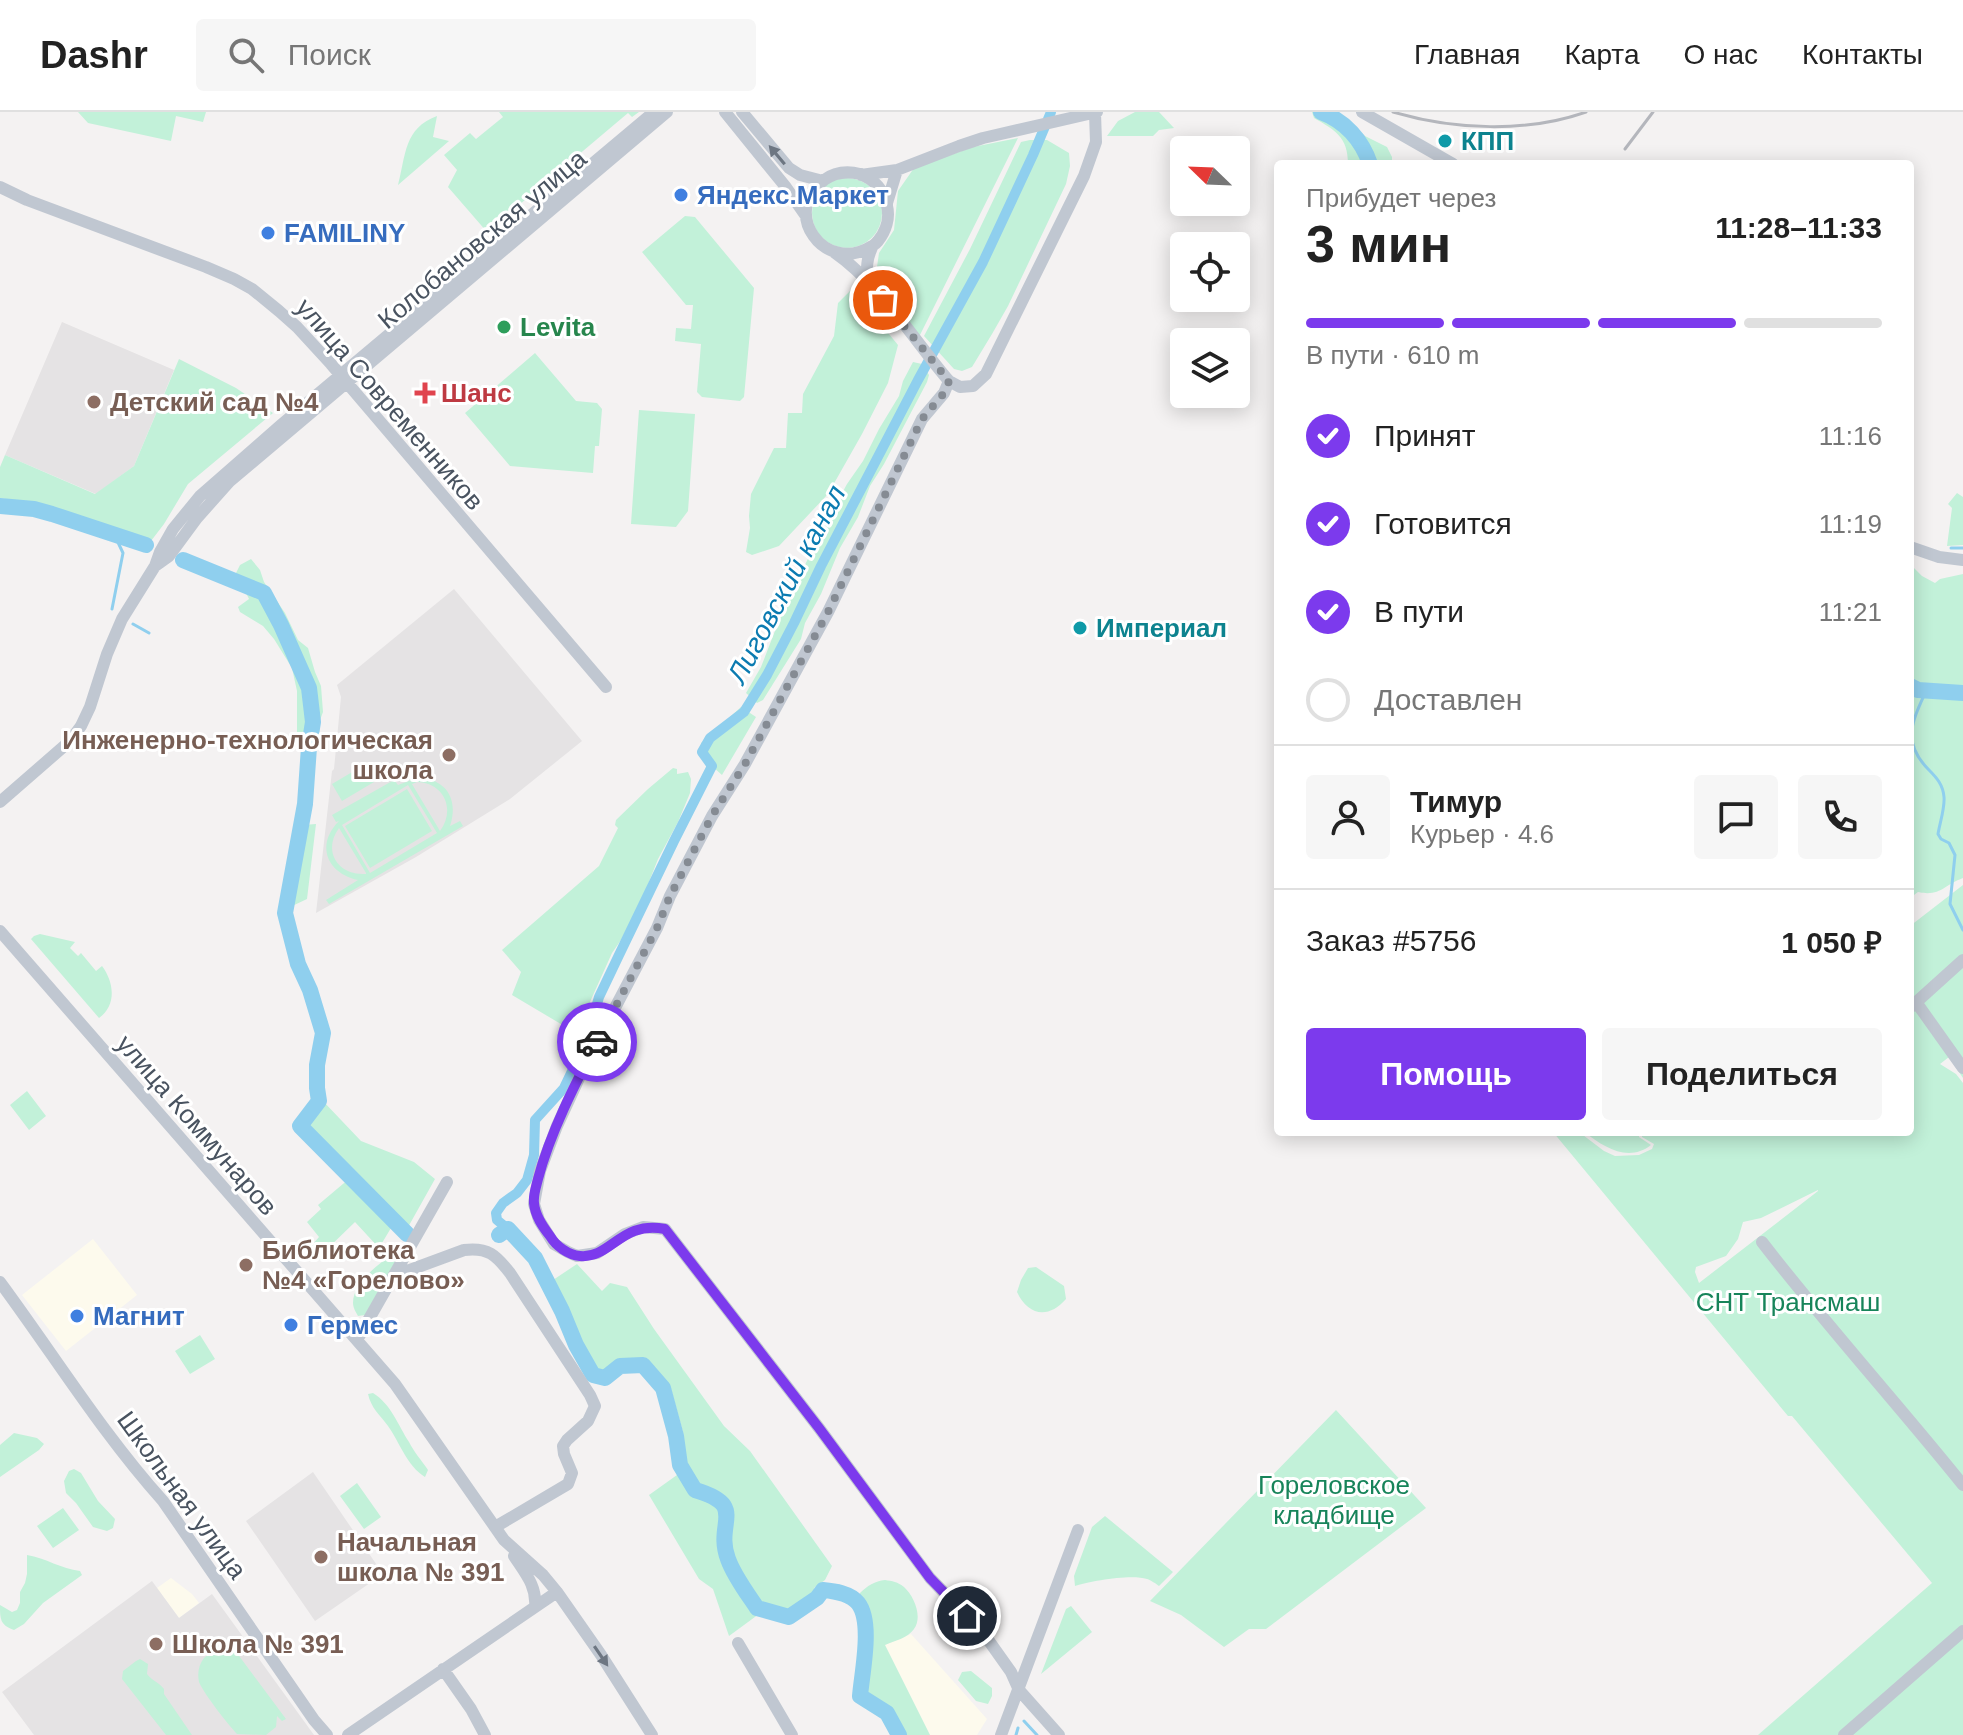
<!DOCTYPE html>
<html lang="ru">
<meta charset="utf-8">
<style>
:root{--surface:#fff;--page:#f6f6f6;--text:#222;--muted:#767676;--line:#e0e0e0;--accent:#7c3aed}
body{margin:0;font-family:Arial,sans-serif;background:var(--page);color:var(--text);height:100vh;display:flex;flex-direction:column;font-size:30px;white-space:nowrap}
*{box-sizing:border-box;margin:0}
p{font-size:26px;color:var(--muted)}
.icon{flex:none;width:44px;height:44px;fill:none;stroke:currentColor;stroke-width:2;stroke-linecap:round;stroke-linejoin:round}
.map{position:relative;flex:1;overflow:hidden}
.sheet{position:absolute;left:1274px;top:48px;width:640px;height:976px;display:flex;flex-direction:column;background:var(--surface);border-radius:8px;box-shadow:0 4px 20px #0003}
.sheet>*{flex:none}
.needle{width:52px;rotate:293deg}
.buttons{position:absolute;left:1170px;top:24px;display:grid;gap:16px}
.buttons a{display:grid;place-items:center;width:80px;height:80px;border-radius:8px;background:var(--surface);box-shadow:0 4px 20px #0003;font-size:40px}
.pin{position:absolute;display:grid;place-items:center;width:68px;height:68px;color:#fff;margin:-34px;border:4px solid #fff;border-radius:50%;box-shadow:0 2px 8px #0007}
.courier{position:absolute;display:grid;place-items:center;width:80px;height:80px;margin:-40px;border:6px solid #7c3aed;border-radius:50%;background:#fff;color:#222;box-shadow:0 2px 10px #0007}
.headline em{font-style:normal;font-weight:700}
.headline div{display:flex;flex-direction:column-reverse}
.headline{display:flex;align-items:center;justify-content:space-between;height:136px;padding:0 32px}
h1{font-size:52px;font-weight:700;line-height:60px}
.bar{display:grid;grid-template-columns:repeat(4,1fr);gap:12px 8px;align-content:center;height:96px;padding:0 32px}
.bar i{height:10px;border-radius:6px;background:var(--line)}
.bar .active{background:var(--accent)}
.bar p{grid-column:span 4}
.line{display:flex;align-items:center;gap:20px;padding:0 32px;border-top:2px solid var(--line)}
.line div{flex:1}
.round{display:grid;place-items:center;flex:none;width:84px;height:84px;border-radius:8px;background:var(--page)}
ol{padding:0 32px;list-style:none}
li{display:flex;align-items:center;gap:24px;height:88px}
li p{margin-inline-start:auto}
li .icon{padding:8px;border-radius:50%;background:var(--accent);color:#fff;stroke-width:4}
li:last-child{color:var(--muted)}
li i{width:44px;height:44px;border:4px solid var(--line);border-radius:50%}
.button{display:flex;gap:16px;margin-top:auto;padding:16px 32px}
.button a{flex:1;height:92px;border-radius:8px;background:var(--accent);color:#fff;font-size:32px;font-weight:700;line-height:92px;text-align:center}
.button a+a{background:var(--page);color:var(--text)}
header{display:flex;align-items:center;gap:48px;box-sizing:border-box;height:112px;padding:0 40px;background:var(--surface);border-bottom:2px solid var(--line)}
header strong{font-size:38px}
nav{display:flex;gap:44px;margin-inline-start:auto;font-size:28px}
.search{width:560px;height:72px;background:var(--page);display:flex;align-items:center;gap:20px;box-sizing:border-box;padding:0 28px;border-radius:8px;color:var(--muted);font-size:30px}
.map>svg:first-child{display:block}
</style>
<header>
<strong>Dashr</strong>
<div class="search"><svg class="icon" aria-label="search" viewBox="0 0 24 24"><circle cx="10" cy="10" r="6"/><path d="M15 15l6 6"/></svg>Поиск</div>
<nav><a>Главная</a><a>Карта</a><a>О нас</a><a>Контакты</a></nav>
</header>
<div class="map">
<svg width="1963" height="1623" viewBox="0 0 1963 1623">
<rect width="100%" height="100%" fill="#f4f2f2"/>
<path fill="#fdfaed" d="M 93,1127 L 137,1183 L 66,1239 L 22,1183 Z
M 171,1466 L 192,1482 L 199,1491 L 179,1506 L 157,1476 Z
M 911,1522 L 987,1607 L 977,1623 L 930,1623 L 885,1533 Z"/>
<path fill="#e5e3e4" d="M 62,210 L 174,258 L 134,354 L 96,382 L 5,343 Z
M 454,477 L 582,629 L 510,687 L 416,745 L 316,801 L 332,659 L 334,657 L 341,585 L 337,573 Z
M 313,1360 L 383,1462 L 315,1509 L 246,1409 Z
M 152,1469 L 179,1506 L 212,1482 L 314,1623 L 34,1623 L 2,1580 Z"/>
<path fill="#c2f1d9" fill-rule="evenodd" d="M 78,0 L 206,0 L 203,10 L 176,4 L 171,29 L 88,11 Z
M 499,0 L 639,0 L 632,5 L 628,1 L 487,120 L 448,75 L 457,58 L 444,43 L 470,21 L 476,27 L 503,5 Z
M 1135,0 L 1159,0 L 1174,16 L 1159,18 L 1153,24 L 1107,24 L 1118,9 Z
M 1312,0 L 1334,0 L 1341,3 L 1365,24 L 1387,35 L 1392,45 L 1392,52 L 1348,52 C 1348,25 1335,18 1314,6 Z
M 437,4 L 433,25 L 449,29 L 398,73 C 406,43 404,16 437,4 Z
M 1018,26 L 919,225 L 885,183 L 878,170 L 876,162 L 879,141 L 894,118 L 898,79 L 914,56 L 973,35 Z
M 1030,28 L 1047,28 L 1069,41 L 1070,54 L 1066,72 L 1008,194 L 992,222 L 972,255 L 962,259 L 954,257 L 924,224 L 970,137 L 1021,30 Z
M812 101a35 35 0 1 1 70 0a35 35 0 1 1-70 0Z
M 685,104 L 695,105 L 754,176 L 744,285 L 740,289 L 702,285 L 697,280 L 701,232 L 675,229 L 676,216 L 691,217 L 693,193 L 686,193 L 642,140 Z
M 852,177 L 898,233 L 888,271 L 862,322 L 828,382 L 779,434 L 752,443 L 746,440 L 750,416 L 749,404 L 751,382 L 774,336 L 786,336 L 788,301 L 802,301 L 803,282 L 834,224 L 838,191 Z
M 535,241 L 576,289 L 597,291 L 602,297 L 599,334 L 595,334 L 593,361 L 510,354 L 465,301 Z
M 179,247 L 236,276 L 273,301 L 188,372 L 164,412 L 151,429 L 37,392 L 0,386 L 0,355 L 5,343 L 95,382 L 134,354 Z
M 913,250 L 922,252 L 929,263 L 927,270 L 884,352 L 870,374 L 858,405 L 840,436 L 821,482 L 805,511 L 801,527 L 763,588 L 757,591 L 746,581 L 761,555 L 783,498 L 821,420 L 847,372 L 863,349 L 879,317 L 899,284 L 903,269 Z
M 639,298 L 695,302 L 688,399 L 676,415 L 631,412 Z
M 1957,381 L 1963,385 L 1963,433 L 1947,434 L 1952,396 L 1948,392 Z
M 251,447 L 260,458 L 264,470 L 285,501 L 298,528 L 308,536 L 315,560 L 321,574 L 323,600 L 319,611 L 297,623 L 297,579 L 292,556 L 274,527 L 263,514 L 240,500 L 238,495 L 249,487 L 236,461 L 240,453 Z
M 1910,452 L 1922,464 L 1935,471 L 1940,467 L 1963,462 L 1963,766 C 1944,773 1940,785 1918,780 L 1910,786 Z
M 741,595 L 756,605 L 722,663 L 703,646 L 701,631 Z
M 364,653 L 374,670 L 342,689 L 332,672 Z
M 673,656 L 677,657 L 677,662 L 688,660 L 691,667 L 690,681 L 678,710 L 658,747 L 641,790 L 621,828 L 612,841 L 576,921 L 512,883 L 521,860 L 502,838 L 599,754 L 618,716 L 615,713 L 616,708 L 648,677 Z
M 417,666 C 446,666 459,687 450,714 L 460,709 L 463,714 L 329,792 L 326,788 L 358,768 C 327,761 315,733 339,709 L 336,710 L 332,703 L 394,668 L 398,673 ZM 417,670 C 444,671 456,697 440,719 L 412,672 ZM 408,673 L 437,721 L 370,761 L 342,713 ZM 339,716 L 366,761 L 366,762 C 338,764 322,739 339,716 Z
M 407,677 L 432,719 L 370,756 L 345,714 Z
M 316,712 L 307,787 L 288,796 L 303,713 Z
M 1963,773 L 1963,966 L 1949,945 L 1940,952 L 1956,962 L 1963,971 L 1963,1623 L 1758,1623 L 1932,1471 L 1792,1304 L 1788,1304 L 1553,1020 L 1579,1020 L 1604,1039 L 1615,1044 L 1639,1043 L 1652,1037 L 1654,1032 L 1642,1025 L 1642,1020 L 1910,1020 L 1910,814 ZM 1818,1078 L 1818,1079 L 1699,1171 L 1695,1160 L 1696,1155 L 1726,1144 L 1738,1127 L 1743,1110 L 1761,1106 Z
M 40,822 L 75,830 L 70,836 L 78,844 L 81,841 L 96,859 L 102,854 C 114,870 117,893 99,906 L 31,827 L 34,824 Z
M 27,979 L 46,1004 L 29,1018 L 10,993 Z
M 322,988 L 361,1029 L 414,1050 L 435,1067 L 407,1117 L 304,1013 Z
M 1584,1020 L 1639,1020 L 1639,1025 L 1651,1033 C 1628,1051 1604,1035 1584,1020 Z
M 350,1066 L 394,1111 L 379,1136 L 355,1110 L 321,1143 L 312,1133 L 319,1125 L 307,1110 L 321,1097 L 318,1093 Z
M 393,1142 L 398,1145 L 365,1203 L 358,1204 C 356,1200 353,1196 353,1191 C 353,1171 378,1152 393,1142 Z
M 577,1152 L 602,1179 L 610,1171 L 627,1175 L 654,1217 L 724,1314 L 750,1339 L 832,1454 L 825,1468 L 814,1476 L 816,1482 C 797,1498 786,1499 762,1495 C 752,1482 730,1450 729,1434 C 728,1419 735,1403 728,1390 C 722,1379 704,1378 695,1372 L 686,1347 L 683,1320 L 671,1277 L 648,1251 L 634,1246 L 601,1259 C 582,1252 579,1228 571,1211 C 565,1197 558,1183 550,1170 Z
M 1036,1155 L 1064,1174 L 1066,1187 C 1049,1207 1028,1204 1017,1180 L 1021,1168 L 1028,1156 Z
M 200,1223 L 215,1247 L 190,1262 L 175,1239 Z
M 373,1281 C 391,1292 398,1313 409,1330 C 414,1340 422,1349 428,1358 L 425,1365 C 407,1354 400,1331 388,1314 C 380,1303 371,1296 368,1282 Z
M 1336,1298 L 1426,1396 L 1266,1517 L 1249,1517 L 1224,1535 L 1181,1503 L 1150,1489 Z
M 14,1321 L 37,1326 L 44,1332 L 39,1338 L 0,1365 L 0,1333 Z
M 676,1356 L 680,1357 C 683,1361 683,1366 685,1370 C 689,1384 701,1383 713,1387 L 723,1399 L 720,1428 L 725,1447 L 759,1502 L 729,1524 L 713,1477 L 699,1467 L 649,1383 L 677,1363 Z
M 74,1357 L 81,1361 L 98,1389 L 115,1407 L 113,1416 L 107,1419 L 93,1415 L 76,1391 L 66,1381 L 64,1369 L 69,1359 Z
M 357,1371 L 381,1405 L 364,1417 L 340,1384 Z
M 63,1396 L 79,1418 L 53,1436 L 37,1414 Z
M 1105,1404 L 1173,1460 L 1159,1474 C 1158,1473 1149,1467 1147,1467 C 1131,1462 1091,1469 1075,1474 L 1074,1464 L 1092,1415 Z
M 27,1443 C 46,1446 61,1457 80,1459 L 82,1463 L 43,1491 L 24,1512 L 14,1518 C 0,1513 0,1507 0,1493 L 12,1500 L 17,1498 L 20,1491 L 20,1480 L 25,1471 L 27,1462 Z
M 885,1468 C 892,1469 898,1470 904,1475 C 914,1484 923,1505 914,1517 C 908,1526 894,1529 885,1533 L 930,1623 L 903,1623 C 892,1599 884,1595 862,1582 L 869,1510 L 860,1488 L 860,1481 C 867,1474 875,1469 885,1468 Z
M 1071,1494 L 1092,1520 L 1041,1562 L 1066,1497 Z
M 228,1529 L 286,1607 L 282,1609 L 277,1604 L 276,1615 L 266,1623 L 237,1622 C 227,1611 204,1582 199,1570 C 197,1561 199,1552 204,1546 C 211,1539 219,1538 228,1538 L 224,1532 Z
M 140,1547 L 148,1552 L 147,1562 C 152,1569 159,1570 164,1577 L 164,1582 L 192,1623 L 166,1623 L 122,1567 L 123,1559 L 136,1549 Z
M 971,1559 L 992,1576 L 992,1584 L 988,1592 L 976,1589 L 958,1568 L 962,1560 Z"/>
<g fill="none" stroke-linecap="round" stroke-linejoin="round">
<path stroke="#8fcfee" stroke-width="3" d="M 1951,436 L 1963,436
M 112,497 L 123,441 L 115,424
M 133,512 L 149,521
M 1926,579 C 1912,610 1901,630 1929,658 C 1937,666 1943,673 1944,685 C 1945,696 1940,710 1938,722 L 1941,727 L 1949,731 L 1955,743 L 1950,792 L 1963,818
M 1024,1609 L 1037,1623
M 1016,1623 L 1018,1616"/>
<path stroke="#8fcfee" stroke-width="10" d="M 508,1117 L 497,1108 L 496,1101 L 503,1091 L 517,1081 L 527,1068 L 534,1043 L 535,1008 L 564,976 L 586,930 L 599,885 L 619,843 L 674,729 L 712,654 L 702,640 L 710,626 L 744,600 L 767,563 L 794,511 L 821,454 L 918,268 L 983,150 L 1033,43 L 1051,0"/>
<path stroke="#8fcfee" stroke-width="16" d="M 1321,0 C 1345,9 1362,28 1370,52
M 0,394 L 34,397 L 52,402 L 146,433
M 183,448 L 264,481 L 281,513 L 309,576 L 313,610 L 309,635 L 305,692 L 285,801 L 298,852 L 310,878 L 323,921 L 317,953 L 317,976 L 319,989 L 300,1014 L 407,1122
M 1910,574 L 1918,578 L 1963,581
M 499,1123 L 508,1117 L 535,1146 L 562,1199 L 576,1233 L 593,1263 L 605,1266 L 620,1254 L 643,1253 L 663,1276 L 676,1324 L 680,1353 L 695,1378 C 749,1394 714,1410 728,1447 C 734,1464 747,1481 757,1496 L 789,1505 L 817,1486 L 823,1478 C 834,1479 850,1481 858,1491 C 873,1510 862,1560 860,1584 L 887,1601 L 899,1623"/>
<path stroke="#c0c7d1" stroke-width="12" d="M 725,0 L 785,74 L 806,104
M 742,0 L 789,56 L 800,63 L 823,69
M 1362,0 L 1453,52
M 861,63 L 897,58 L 959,34 L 983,26 L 1097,0
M 0,75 L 27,88 L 206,155 L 234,167 L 252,177 L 279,199 L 297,215 L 331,252 L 606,575
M 887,91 L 897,58
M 834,140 C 880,172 913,227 949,269 L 960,275 L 973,274 L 986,262 L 1084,64 L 1096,30 L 1095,1
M 867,169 C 867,158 866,149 871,138 C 874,130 872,136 878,129 C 886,119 890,106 887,94 C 885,79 874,67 860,62 C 848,59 835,60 824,68 C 780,99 824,164 872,134
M 949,269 L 944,281 L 922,307 L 828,500 L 745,652 L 712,704 L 670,784 L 657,816 L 586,951 L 557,1014 L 540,1059 L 534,1092 L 539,1108 L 554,1132 L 568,1140 L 577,1144 L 597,1141 L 625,1122 L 643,1115 L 665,1117 L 819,1316 L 930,1466 L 984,1522 L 1011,1560 L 1019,1578 L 1059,1623
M 1910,435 L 1939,445 L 1963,448
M 155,454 L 169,444 L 197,406 L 229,370 L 667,0
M 0,690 L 70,629 L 81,614 L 90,595 L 107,542 L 122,507 L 155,454 L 160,440 L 173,417 L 200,384 L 281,313 L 654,0
M 0,819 L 395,1272 L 504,1428 L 543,1463 L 557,1480 L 601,1543 L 652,1623
M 1916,890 L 1963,956
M 1912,894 L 1963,848
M 1762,1130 C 1827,1214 1897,1291 1963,1373
M 395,1161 L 410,1158 L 464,1138 C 488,1135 496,1143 510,1161 L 590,1283 L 595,1294 L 588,1309 L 567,1328 L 563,1334 L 564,1342 L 572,1361 L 568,1372 L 495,1415
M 0,1170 C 54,1243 102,1321 163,1389 L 314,1608 L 327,1623
M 357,1228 L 447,1070
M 514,1444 C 525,1461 537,1474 535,1495
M 738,1531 L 792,1623
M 443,1557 L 471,1597 L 485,1623
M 348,1623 L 557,1480
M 1001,1623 L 1078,1418
M 1844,1623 L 1963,1519"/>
<path stroke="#b4b6bc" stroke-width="3" d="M 1393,0 C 1454,18 1527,21 1586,0
M 1625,37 L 1653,0"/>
</g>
<defs><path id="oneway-solid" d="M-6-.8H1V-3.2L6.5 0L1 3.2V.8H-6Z" transform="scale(2)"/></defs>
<g fill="#6d7682">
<use href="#oneway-solid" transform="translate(777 43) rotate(-130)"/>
<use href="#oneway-solid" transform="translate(601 1544) rotate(56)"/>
</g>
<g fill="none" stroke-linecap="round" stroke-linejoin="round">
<path stroke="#858b93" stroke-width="8" stroke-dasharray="0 14.4" d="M 597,930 L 657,816 L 670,784 L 712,704 L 745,652 L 828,500 L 922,307 L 944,281 L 949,269 L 883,188"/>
<path stroke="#7c3aed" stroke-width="10" d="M 597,930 C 575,972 550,1021 538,1067 C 536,1075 533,1083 534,1091 C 535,1104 543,1115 550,1124 C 556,1134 568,1143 580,1144 C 611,1147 621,1108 665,1117 L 819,1316 L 930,1466 L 967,1504"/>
</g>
<g fill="#0f9aa8" stroke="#fff" stroke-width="3">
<circle cx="1445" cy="29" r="8"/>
<circle cx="1080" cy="516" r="8"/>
</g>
<g fill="#3f7fe0" stroke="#fff" stroke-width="3">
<circle cx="681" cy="83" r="8"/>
<circle cx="268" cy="121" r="8"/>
<circle cx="77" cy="1204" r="8"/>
<circle cx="291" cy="1213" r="8"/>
</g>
<circle fill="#2e9e5b" stroke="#fff" stroke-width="3" cx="504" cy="215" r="8"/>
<path fill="#e0444e" stroke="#fff" stroke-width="3" d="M421 269h8v8h8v8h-8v8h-8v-8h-8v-8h8z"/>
<g fill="#8d6e63" stroke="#fff" stroke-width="3">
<circle cx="94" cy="290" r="8"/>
<circle cx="449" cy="643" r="8"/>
<circle cx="246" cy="1153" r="8"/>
<circle cx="321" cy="1445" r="8"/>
<circle cx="156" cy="1532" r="8"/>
</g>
<g text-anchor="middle" stroke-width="6" stroke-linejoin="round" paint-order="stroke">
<g font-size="26" font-weight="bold" fill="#0d838f" stroke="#fff" text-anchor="start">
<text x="1461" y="38">КПП</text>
<text x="1096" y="525">Империал</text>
</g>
<g font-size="26" font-weight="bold" fill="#366cbe" stroke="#fff" text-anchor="start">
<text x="697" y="92">Яндекс.Маркет</text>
<text x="284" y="130">FAMILINY</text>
<text x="93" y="1213">Магнит</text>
<text x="307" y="1222">Гермес</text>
</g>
<g font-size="26" fill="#495360" stroke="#fff">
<text transform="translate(482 127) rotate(-40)" y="9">Колобановская улица</text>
<text transform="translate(390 292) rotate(49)" y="9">улица Современников</text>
<text transform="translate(197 1013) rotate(49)" y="9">улица Коммунаров</text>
<text transform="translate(182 1383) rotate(54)" y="9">Школьная улица</text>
</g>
<g font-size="26" font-weight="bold" fill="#27864d" stroke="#fff" text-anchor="start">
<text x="520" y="224">Levita</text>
</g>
<g font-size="26" font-weight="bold" fill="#be3a42" stroke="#fff" text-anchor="start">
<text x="441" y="290">Шанс</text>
</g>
<g font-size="26" font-weight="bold" fill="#785e54" stroke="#fff" text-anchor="start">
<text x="110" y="299">Детский сад №4</text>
<text x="433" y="637" text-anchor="end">Инженерно-технологическая<tspan x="433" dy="30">школа</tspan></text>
<text x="262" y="1147">Библиотека<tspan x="262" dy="30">№4 «Горелово»</tspan></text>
<text x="337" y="1439">Начальная<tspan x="337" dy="30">школа № 391</tspan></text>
<text x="172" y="1541">Школа № 391</text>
</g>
<g font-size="26" fill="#17845a" stroke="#fff">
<text x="1788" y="1199">СНТ Трансмаш</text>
<text x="1334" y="1382">Гореловское<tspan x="1334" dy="30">кладбище</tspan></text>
</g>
<g font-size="28" font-style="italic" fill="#0b7bb1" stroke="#fff">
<text transform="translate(786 472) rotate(-62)" y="10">Лиговский канал</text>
</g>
</g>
</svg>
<div class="buttons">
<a><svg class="needle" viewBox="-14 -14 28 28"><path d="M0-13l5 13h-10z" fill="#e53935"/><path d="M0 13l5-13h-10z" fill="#767676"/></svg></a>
<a><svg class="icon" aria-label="locate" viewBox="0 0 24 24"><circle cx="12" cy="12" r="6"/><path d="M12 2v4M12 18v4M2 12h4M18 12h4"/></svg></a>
<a><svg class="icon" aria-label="layers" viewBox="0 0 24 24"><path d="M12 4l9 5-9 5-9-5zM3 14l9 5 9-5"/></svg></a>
</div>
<div class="pin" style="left:883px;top:188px;background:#ea580c"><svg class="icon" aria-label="bag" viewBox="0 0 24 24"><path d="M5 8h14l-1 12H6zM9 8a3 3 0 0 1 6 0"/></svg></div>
<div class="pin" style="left:967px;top:1504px;background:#1f2937"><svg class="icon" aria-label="home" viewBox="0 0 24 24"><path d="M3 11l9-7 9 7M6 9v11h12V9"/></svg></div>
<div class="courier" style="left:597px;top:930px"><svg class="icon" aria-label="car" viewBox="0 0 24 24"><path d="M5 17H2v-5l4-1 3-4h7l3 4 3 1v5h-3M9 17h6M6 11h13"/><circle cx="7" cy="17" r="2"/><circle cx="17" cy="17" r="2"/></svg></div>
<section class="sheet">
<div class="headline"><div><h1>3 мин</h1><p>Прибудет через</p></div><em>11:28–11:33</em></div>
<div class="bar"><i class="active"></i><i class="active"></i><i class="active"></i><i></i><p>В пути · 610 m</p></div>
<ol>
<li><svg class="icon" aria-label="check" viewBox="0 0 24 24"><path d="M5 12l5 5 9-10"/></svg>Принят<p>11:16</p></li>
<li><svg class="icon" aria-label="check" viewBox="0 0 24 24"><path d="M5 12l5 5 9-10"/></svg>Готовится<p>11:19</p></li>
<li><svg class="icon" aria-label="check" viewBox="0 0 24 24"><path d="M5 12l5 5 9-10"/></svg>В пути<p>11:21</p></li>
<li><i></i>Доставлен</li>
</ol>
<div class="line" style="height:144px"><a class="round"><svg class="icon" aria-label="person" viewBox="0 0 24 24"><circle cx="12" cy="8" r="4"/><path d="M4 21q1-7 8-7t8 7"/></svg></a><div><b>Тимур</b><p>Курьер · 4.6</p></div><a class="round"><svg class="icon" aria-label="chat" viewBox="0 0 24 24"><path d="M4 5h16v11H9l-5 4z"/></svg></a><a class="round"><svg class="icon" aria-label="phone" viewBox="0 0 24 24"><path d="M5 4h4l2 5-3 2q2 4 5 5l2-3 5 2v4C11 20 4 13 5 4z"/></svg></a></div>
<div class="line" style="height:104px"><div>Заказ #5756</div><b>1 050 ₽</b></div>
<div class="button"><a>Помощь</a><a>Поделиться</a></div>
</section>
</div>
